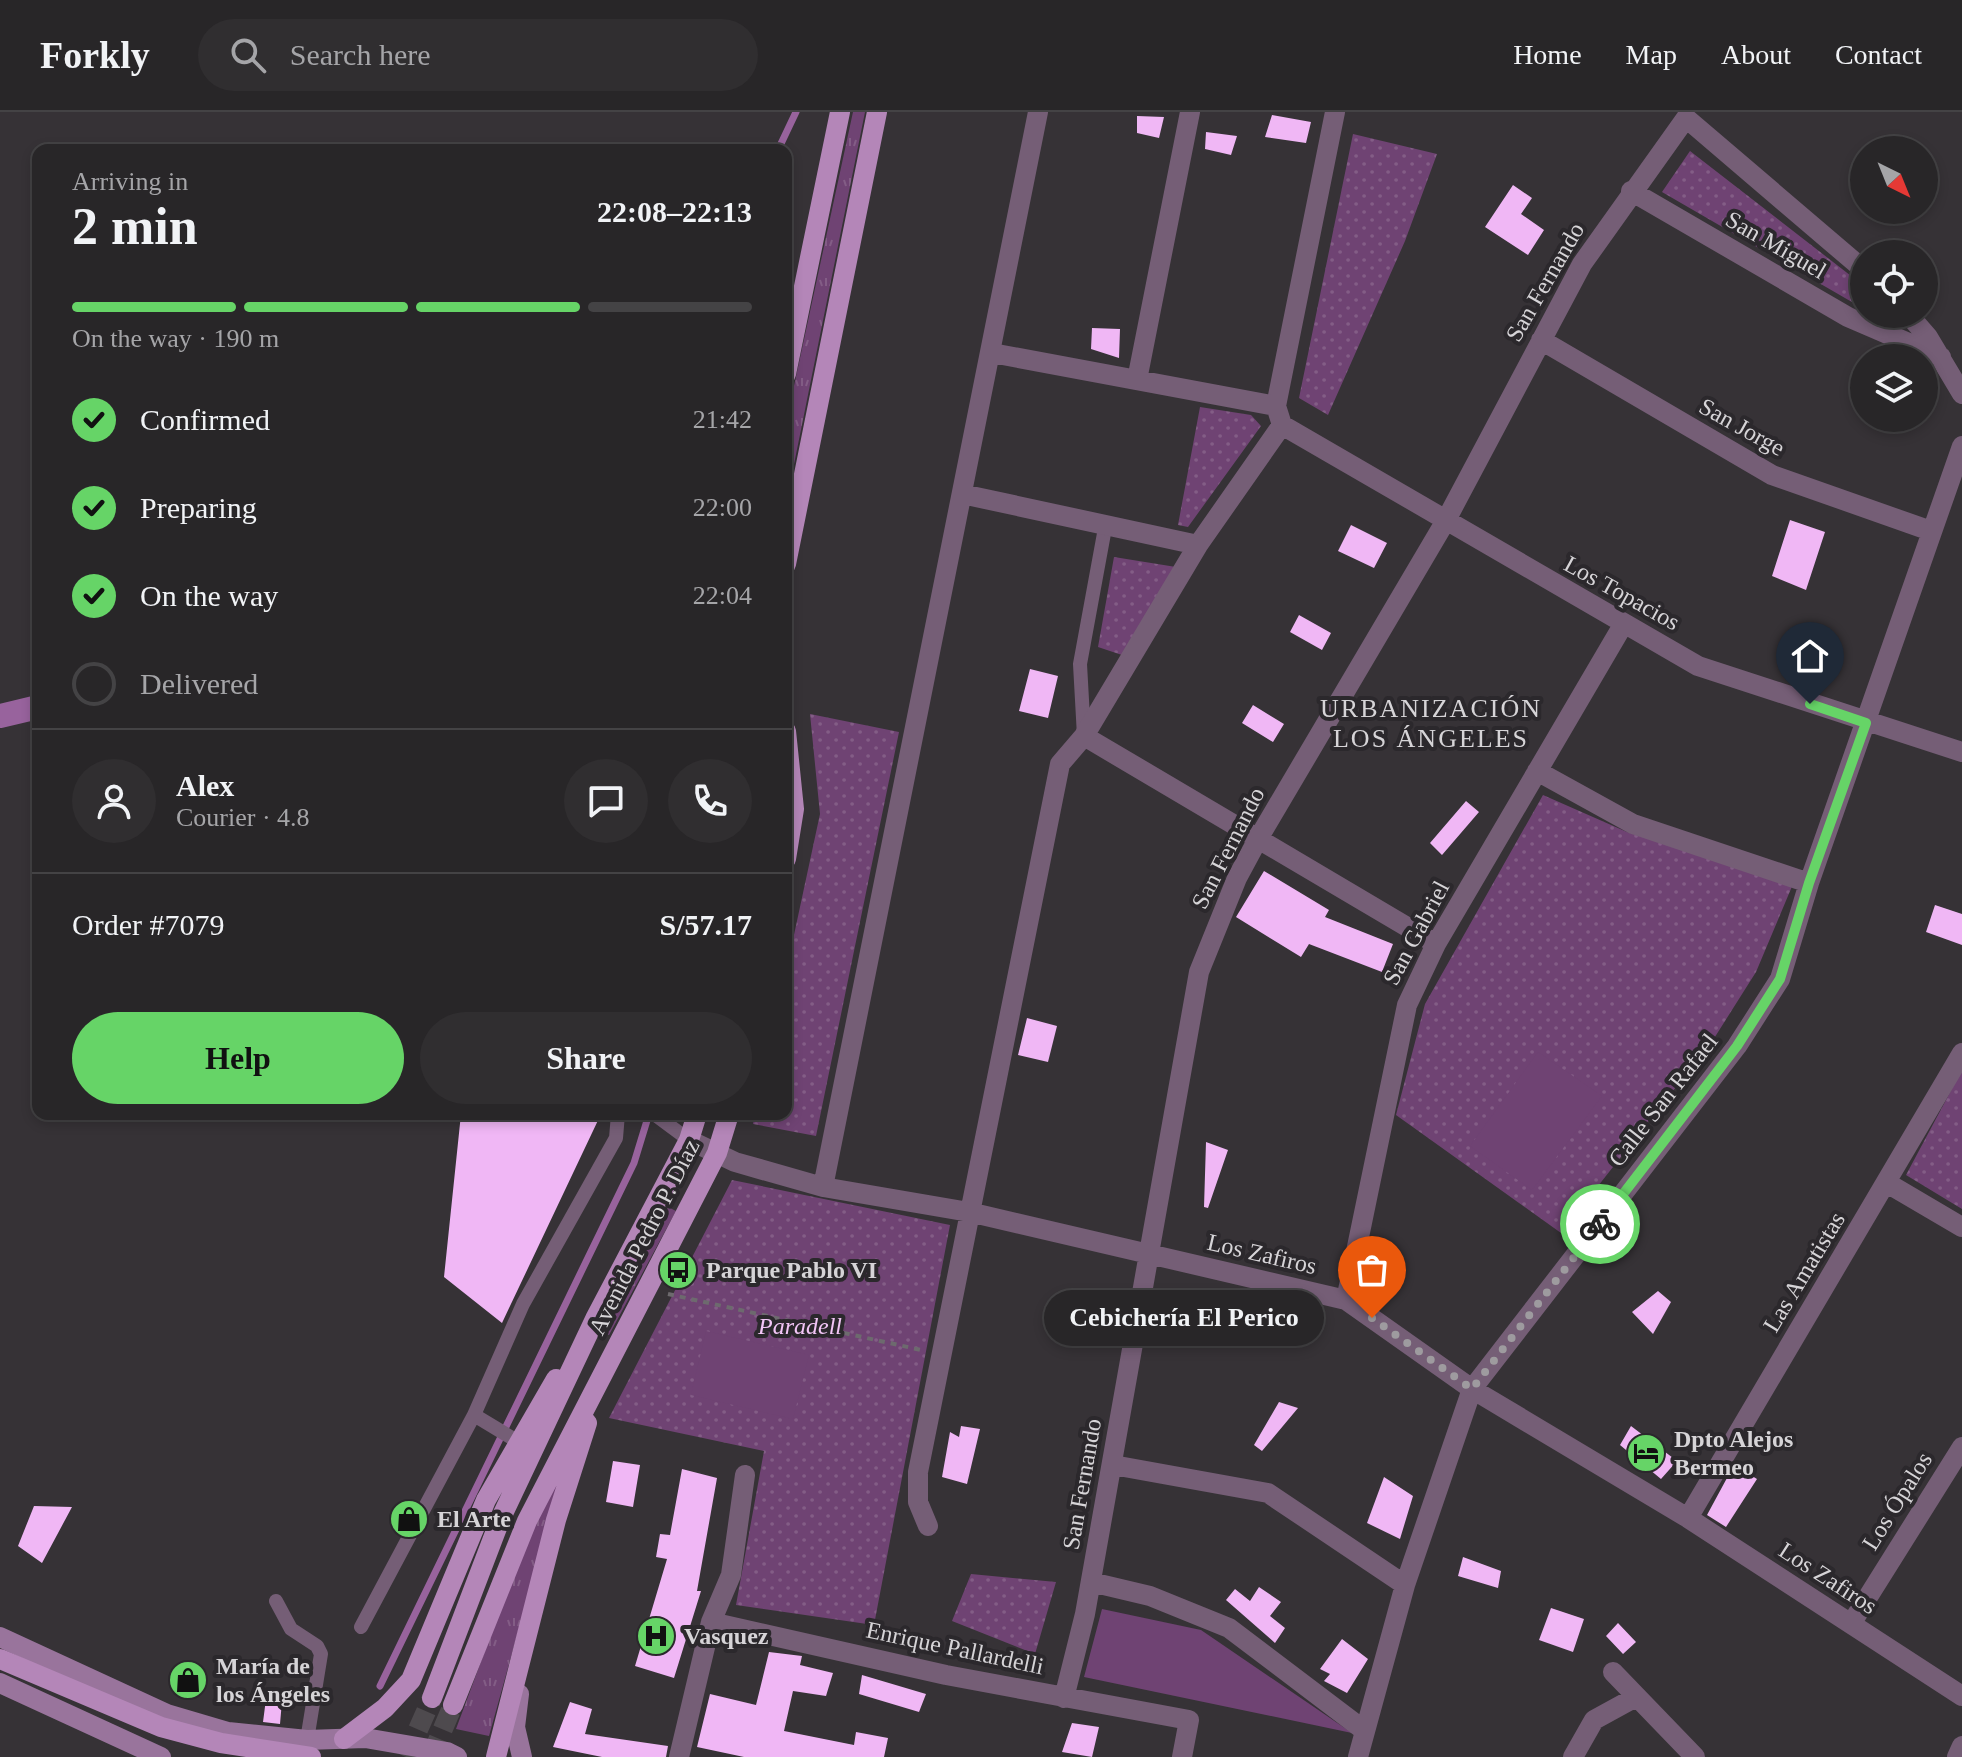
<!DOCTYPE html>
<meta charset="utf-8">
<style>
:root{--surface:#282628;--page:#302e30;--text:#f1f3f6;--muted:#a5a5a8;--line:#444345;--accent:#66d467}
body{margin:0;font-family:"Times New Roman",serif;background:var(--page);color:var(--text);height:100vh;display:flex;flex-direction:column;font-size:30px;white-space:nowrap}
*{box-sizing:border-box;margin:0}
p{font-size:26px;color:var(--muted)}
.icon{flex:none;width:44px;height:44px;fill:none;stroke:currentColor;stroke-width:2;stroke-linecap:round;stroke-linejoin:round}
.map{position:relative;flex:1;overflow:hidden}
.panel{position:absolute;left:32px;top:32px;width:760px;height:976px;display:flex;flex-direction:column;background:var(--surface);border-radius:16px;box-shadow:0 4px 12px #0003,0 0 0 2px var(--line)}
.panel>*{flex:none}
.needle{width:52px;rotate:137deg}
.fabs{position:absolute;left:1850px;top:24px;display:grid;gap:16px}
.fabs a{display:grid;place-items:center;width:88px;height:88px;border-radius:50%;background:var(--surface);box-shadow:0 4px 12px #0003,0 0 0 2px var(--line);font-size:40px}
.pin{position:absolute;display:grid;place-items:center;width:68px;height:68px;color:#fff;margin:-82px -34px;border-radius:50% 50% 50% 0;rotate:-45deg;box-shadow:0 0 8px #0007}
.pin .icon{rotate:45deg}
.courier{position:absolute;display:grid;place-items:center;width:80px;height:80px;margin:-40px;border:6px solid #66d467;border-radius:50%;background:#fff;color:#222;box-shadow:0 2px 10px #0007}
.bubble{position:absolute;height:56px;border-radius:28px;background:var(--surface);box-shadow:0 4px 12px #0003,0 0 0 2px var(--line);font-size:26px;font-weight:800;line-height:56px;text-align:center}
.headline em{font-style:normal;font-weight:800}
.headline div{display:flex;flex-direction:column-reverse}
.headline{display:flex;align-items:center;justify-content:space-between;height:136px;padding:0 40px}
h1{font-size:52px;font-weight:800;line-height:60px}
.bar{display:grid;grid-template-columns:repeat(4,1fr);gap:12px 8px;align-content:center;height:96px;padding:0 40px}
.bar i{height:10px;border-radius:6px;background:var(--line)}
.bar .active{background:var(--accent)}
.bar p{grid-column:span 4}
.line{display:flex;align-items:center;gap:20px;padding:0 40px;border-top:2px solid var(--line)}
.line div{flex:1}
.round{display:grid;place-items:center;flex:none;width:84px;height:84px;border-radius:42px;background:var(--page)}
ol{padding:0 40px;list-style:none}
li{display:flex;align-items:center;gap:24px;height:88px}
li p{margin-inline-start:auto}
li .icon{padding:8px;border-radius:50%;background:var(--accent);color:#111;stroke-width:4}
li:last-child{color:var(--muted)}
li i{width:44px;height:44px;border:4px solid var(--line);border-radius:50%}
.cta{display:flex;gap:16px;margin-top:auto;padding:16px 40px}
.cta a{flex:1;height:92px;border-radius:48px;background:var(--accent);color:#111;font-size:32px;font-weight:800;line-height:92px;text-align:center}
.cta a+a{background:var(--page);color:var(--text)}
header{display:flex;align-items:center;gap:48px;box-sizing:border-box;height:112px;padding:0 40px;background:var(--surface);border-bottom:2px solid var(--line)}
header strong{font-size:38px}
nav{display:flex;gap:44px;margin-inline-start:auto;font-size:28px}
.search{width:560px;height:72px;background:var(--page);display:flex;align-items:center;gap:20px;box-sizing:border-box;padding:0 28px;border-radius:44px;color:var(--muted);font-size:30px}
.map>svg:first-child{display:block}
</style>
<header>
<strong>Forkly</strong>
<div class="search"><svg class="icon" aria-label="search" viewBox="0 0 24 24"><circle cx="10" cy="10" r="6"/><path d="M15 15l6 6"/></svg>Search here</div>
<nav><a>Home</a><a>Map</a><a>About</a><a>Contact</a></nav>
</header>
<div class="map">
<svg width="1962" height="1645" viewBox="0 0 1962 1645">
<defs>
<pattern id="grass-tufts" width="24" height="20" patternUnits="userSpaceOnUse" patternTransform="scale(2)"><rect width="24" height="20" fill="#6f4373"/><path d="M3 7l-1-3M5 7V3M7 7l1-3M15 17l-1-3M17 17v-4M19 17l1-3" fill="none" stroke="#835d86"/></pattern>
<pattern id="park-dots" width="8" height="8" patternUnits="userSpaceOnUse" patternTransform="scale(2)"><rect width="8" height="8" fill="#6f4373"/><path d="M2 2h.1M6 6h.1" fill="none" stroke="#835d86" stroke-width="1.8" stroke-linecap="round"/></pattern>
</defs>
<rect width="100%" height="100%" fill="#363236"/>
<path fill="url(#grass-tufts)" d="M 853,0 L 865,0 L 788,382 L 786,311 Z
M 668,1095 L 676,1099 L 609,1223 L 605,1222 Z
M 559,1372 L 489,1624 L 456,1617 L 515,1458 L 553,1373 Z"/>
<path fill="url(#park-dots)" d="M 1353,22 L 1437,42 L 1405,129 L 1328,303 L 1299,286 Z
M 1690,39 L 1864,174 L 1864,197 L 1662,80 Z
M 1200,295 L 1251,303 L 1261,314 L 1188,415 L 1178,413 Z
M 1114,445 L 1176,455 L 1122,543 L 1098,535 Z
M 810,602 L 899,620 L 816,1024 L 753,1012 L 755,1002 L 786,1002 L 786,860 L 820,702 Z
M 1543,683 L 1627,720 L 1793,772 L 1756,860 L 1713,928 L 1561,1121 L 1396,1003 L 1425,892 Z
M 1962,958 L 1962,1097 L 1906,1063 Z
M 732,1068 L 950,1113 L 874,1513 L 736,1493 L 764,1339 L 609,1306 Z
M 971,1462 L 1056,1470 L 1035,1542 L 952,1509 Z"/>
<path fill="#6f4373" d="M 1538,940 L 1602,984 L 1532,1078 L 1470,1034 Z
M 706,1219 L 809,1243 L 793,1307 L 691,1283 Z
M 1102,1497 L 1201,1518 L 1352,1621 L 1084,1565 Z"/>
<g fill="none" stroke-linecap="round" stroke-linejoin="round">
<path stroke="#98639d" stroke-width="7" d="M 778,38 L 796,0
M 380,1574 L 634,1051 L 649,1002"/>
<path stroke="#98639d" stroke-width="24" d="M 0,604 L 38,595"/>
</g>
<path fill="#f0b7f5" d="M 1272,3 L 1311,10 L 1306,31 L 1265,25 Z
M 1137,4 L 1164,5 L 1159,26 L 1137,21 Z
M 1206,20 L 1237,24 L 1231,43 L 1205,37 Z
M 1513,73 L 1532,86 L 1521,102 L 1544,118 L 1528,143 L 1485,115 Z
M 1092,216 L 1120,217 L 1119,246 L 1091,237 Z
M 1790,408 L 1825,420 L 1806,478 L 1772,464 Z
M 1351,413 L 1387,431 L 1374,456 L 1338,439 Z
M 1299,503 L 1331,521 L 1322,538 L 1290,520 Z
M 1030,557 L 1058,564 L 1048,606 L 1019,599 Z
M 1253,593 L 1284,612 L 1273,630 L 1242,611 Z
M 1466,689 L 1479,700 L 1442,743 L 1430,731 Z
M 1264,759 L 1329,798 L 1325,805 L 1393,832 L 1382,860 L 1309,832 L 1301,845 L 1236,805 Z
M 1935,793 L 1962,802 L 1962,833 L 1926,820 Z
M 1027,906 L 1057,914 L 1048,950 L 1018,943 Z
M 461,1002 L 601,1002 L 502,1211 L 444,1165 Z
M 1206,1030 L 1228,1038 L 1208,1096 L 1204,1095 Z
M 1658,1179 L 1671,1190 L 1653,1222 L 1632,1200 Z
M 1279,1290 L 1298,1296 L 1262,1339 L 1254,1333 Z
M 961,1314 L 980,1317 L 967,1372 L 942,1365 L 950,1320 L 959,1325 Z
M 1631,1314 L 1677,1349 L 1661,1367 L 1620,1333 Z
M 613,1349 L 640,1353 L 633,1395 L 606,1390 Z
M 1734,1353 L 1757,1367 L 1726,1415 L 1707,1403 Z
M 682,1357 L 717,1366 L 697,1479 L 701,1479 L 674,1566 L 635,1554 L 667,1447 L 656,1445 L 660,1422 L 670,1423 Z
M 1384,1365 L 1413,1384 L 1400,1427 L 1367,1411 Z
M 34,1394 L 72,1395 L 42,1451 L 18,1434 Z
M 1463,1445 L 1501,1459 L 1498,1476 L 1458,1464 Z
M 1259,1475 L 1281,1490 L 1270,1504 L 1285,1516 L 1275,1531 L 1226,1488 L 1235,1477 L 1250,1489 Z
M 1551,1496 L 1584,1507 L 1573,1540 L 1539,1528 Z
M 1618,1511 L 1636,1530 L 1623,1542 L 1606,1524 Z
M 1342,1527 L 1368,1547 L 1347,1581 L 1324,1569 L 1330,1562 L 1320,1557 Z
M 769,1540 L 802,1544 L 800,1553 L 833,1561 L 826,1584 L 793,1579 L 784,1619 L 854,1633 L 856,1620 L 888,1626 L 884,1645 L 744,1645 L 697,1635 L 710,1582 L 756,1593 Z
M 862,1563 L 926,1582 L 919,1600 L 859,1582 Z
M 266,1587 L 282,1589 L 280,1612 L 263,1610 Z
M 570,1590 L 592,1597 L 585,1622 L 668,1634 L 666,1645 L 602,1645 L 553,1635 Z
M 1072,1611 L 1099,1615 L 1092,1645 L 1062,1640 Z"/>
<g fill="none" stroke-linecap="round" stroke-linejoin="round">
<path stroke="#4e4a4e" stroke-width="20" stroke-dasharray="20 10" stroke-linecap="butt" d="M 406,1645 L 432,1586
M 431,1645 L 453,1593"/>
<path stroke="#6d6a6e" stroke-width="4" stroke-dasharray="6 6" stroke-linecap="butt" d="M 668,1182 L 921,1238"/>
<path stroke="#755e76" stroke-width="14" d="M 1084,624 L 1080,552 L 1105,416
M 654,1002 L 689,1028
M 474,1303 L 517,1329
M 276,1489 L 291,1517 L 317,1534 L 321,1542 L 307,1628
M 361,1515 L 474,1303 L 523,1192 L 616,1026 L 618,1002"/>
<path stroke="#755e76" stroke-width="20" d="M 1686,6 L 1864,158
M 1631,79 L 1848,205 L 1941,245
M 1908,202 L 1928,225 L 1962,282
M 1541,228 L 1772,363 L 1931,419
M 992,241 L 1276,294
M 1137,268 L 1190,0
M 1282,313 L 1698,554 L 1962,640
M 962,382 L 1198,433
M 1084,624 L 1436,832
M 1537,659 L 1633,712 L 1809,771
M 689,1028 L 735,1050 L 823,1075 L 969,1100 L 1346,1188 L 1472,1277 L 1688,1406 L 1962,1584
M 1887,1071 L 1962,1115
M 823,1075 L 1038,0
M 1346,1188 L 1407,893 L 1436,832 L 1623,513
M 1113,1353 L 1268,1381 L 1405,1473
M 1688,1406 L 1962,941
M 928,1414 L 918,1390 L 918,1360 L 1060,652 L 1084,624 L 1198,433 L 1282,313 L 1276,294 L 1335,0
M 1091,1470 L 1150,1484 L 1229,1516 L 1365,1619
M 711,1510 L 946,1563 L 1189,1608 L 1182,1645
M 1851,1512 L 1962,1335
M 1613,1560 L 1695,1645
M 1064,1586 L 1085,1502 L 1199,860 L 1237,766 L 1258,727 L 1445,410 L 1582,152 L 1686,6
M 679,1645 L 711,1510 L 731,1463 L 745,1363
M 1358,1645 L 1405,1473 L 1472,1277 L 1737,934 L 1780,867 L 1809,771 L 1962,334
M 1573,1645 L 1594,1608 L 1636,1585
M 1957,1645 L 1962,1634"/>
<path stroke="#99749c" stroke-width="20" d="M 0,1525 L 167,1602 L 228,1620 L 307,1628 L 365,1626 L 447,1640 L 457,1645
M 0,1571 L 161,1645
M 519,1582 L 515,1615 L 522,1645"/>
<path stroke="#b486b8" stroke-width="20" d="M 786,262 L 840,0
M 786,452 L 877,0
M 786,619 L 794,697 L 786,747
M 0,1547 L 161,1615 L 221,1631 L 311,1645
M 432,1586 L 500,1408 L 595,1207 L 689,1028 L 697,1002
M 453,1593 L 527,1409 L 717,1041 L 729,1002
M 344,1627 L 385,1596 L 411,1568 L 486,1388 L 556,1267
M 496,1645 L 556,1408 L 587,1311"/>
</g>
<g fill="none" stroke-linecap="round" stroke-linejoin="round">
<path stroke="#9e9b9f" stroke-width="8" stroke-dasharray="0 14.4" d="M 1372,1206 L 1472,1277 L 1600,1112"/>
<path stroke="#66d467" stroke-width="10" d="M 1600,1112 L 1737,934 L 1780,867 L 1809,771 L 1866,611 L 1810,592"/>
</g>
<defs>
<symbol id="bus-disc" viewBox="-11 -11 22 22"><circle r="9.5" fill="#66d467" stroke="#2b282c"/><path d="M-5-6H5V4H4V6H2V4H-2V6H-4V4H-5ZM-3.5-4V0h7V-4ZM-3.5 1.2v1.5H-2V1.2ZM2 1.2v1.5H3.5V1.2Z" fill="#111"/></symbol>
<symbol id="hotel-disc" viewBox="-11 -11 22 22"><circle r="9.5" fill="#66d467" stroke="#2b282c"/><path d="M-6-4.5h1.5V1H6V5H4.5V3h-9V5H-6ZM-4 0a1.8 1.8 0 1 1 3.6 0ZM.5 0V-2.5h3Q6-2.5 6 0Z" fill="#111"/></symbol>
<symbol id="shop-disc" viewBox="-11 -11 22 22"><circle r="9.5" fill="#66d467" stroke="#2b282c"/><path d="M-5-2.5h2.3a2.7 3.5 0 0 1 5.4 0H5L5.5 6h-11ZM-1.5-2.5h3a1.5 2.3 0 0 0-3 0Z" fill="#111"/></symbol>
<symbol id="hospital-disc" viewBox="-11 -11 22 22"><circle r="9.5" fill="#66d467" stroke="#2b282c"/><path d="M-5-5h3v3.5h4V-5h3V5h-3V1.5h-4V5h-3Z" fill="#111"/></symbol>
</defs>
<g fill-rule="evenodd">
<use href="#bus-disc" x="656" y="1136" width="44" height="44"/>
<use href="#hotel-disc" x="1624" y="1319" width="44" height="44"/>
<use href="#shop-disc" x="387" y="1385" width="44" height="44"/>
<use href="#hospital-disc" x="634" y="1502" width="44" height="44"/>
<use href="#shop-disc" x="166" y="1546" width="44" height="44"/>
</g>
<g text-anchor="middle" stroke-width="8" stroke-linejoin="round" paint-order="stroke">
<g font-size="24" fill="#d6d4d7" stroke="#2b282c">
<text transform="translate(1776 133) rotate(30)" y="8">San Miguel</text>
<text transform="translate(1545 170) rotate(-60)" y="8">San Fernando</text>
<text transform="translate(1742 315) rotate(29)" y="8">San Jorge</text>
<text transform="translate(1622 481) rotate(29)" y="8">Los Topacios</text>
<text transform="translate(1228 736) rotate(-63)" y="8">San Fernando</text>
<text transform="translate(1416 821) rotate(-62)" y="8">San Gabriel</text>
<text transform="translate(1663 988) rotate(-52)" y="8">Calle San Rafael</text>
<text transform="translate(644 1125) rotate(-63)" y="8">Avenida Pedro P. Díaz</text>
<text transform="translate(1262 1142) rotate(13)" y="8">Los Zafiros</text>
<text transform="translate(1804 1160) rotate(-59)" y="8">Las Amatistas</text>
<text transform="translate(1082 1372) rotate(-80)" y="8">San Fernando</text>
<text transform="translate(1897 1389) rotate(-58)" y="8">Los Ópalos</text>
<text transform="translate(1828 1466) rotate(33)" y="8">Los Zafiros</text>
<text transform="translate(955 1536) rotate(12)" y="8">Enrique Pallardelli</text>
</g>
<g font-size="24" font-weight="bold" fill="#d6d4d7" stroke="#2b282c" text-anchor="start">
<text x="706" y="1166">Parque Pablo VI</text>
<text x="1674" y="1335">Dpto Alejos<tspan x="1674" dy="28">Bermeo</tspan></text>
<text x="437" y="1415">El Arte</text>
<text x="684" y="1532">Vasquez</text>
<text x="216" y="1562">María de<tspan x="216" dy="28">los Ángeles</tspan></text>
</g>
<g font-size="24" font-style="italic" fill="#f3c6f7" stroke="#2b282c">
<text x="800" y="1222">Paradell</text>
</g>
<g font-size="26" letter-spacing="2" fill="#d6d4d7" stroke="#2b282c">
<text x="1431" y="605">URBANIZACIÓN<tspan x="1431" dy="30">LOS ÁNGELES</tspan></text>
</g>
</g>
</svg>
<div class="fabs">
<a><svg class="needle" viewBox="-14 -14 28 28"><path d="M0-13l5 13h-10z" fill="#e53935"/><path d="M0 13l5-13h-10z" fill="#a5a5a8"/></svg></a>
<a><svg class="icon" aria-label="locate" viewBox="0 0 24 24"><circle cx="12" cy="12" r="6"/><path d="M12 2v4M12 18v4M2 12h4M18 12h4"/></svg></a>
<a><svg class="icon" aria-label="layers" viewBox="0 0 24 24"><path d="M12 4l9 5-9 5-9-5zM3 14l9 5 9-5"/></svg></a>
</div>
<div class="pin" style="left:1372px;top:1206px;background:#ea580c"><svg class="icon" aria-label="bag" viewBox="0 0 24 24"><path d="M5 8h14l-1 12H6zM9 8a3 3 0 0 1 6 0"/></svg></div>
<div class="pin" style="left:1810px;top:592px;background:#1f2937"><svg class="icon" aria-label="home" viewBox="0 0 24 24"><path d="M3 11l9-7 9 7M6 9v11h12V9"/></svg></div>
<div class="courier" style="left:1600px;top:1112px"><svg class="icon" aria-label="bike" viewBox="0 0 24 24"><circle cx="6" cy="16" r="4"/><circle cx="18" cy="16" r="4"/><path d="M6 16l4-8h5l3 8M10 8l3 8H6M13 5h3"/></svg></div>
<div class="bubble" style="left:1044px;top:1178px;width:280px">Cebichería El Perico</div>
<section class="panel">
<div class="headline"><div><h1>2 min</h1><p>Arriving in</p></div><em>22:08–22:13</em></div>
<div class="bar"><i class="active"></i><i class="active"></i><i class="active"></i><i></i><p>On the way · 190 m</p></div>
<ol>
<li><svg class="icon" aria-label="check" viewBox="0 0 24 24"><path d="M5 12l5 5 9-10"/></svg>Confirmed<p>21:42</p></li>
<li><svg class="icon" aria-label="check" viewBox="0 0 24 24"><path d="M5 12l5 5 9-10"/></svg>Preparing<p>22:00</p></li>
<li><svg class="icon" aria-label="check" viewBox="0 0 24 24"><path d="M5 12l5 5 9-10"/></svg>On the way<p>22:04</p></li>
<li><i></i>Delivered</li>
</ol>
<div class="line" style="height:144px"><a class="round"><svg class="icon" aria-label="person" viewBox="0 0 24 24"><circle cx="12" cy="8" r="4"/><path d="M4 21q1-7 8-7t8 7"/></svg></a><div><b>Alex</b><p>Courier · 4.8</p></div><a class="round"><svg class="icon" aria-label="chat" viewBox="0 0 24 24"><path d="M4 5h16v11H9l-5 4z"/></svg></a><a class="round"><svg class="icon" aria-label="phone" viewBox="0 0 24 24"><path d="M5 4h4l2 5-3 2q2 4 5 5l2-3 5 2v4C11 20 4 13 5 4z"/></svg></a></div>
<div class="line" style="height:104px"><div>Order #7079</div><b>S/57.17</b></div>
<div class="cta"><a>Help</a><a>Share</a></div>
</section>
</div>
